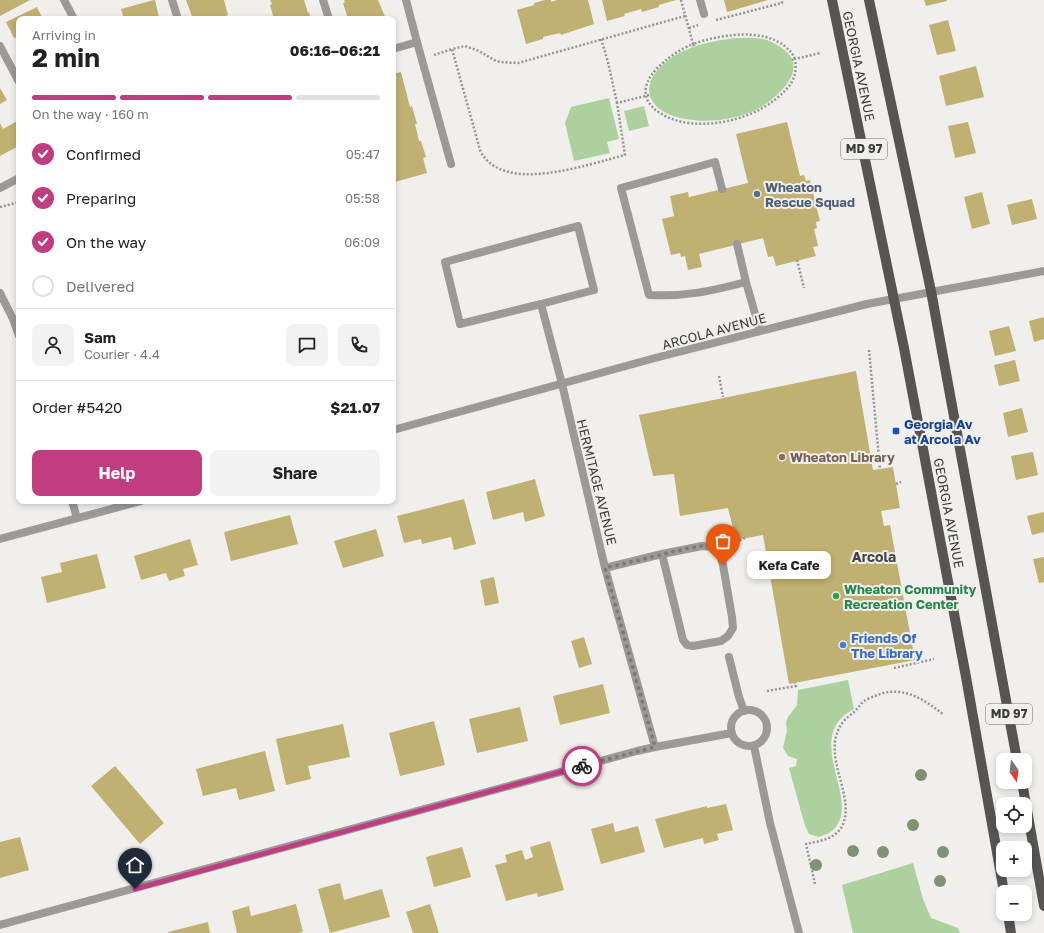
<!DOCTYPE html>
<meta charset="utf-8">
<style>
:root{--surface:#fff;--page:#f2f2f2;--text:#222;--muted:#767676;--line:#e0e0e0;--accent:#c03d82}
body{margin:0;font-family:"Golos Text",sans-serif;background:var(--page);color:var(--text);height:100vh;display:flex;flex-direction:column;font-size:15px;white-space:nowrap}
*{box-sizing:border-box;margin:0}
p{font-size:13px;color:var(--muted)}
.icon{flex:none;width:22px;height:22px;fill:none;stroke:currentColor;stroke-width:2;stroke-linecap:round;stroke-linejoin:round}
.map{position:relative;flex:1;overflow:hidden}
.details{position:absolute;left:16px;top:16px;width:380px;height:488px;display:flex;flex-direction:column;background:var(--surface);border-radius:8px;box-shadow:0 2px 6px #0003}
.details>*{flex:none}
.needle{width:26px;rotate:166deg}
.buttons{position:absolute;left:996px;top:753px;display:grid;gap:8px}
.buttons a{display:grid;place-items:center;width:36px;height:36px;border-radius:8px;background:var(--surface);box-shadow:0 2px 6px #0003;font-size:20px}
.pin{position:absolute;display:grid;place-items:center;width:34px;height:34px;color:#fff;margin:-41px -17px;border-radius:50% 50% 50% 0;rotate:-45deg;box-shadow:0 0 4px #0007}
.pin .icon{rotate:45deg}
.courier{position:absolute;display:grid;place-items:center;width:40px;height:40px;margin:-20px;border:3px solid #c03d82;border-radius:50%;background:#fff;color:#222;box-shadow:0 1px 5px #0007}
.bubble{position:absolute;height:28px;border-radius:8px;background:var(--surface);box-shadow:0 2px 6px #0003;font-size:13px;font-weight:700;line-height:28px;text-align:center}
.headline em{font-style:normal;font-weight:700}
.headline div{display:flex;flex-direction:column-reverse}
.headline{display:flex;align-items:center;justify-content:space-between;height:68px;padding:0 16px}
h1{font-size:26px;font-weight:700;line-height:30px}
.bar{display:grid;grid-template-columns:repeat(4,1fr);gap:6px 4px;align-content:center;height:48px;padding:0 16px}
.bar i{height:5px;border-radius:3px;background:var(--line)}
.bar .current{background:var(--accent)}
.bar p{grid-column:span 4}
.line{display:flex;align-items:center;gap:10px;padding:0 16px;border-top:1px solid var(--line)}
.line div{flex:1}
.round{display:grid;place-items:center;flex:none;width:42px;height:42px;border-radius:8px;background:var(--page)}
ol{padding:0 16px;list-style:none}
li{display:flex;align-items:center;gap:12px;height:44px}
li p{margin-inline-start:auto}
li .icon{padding:4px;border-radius:50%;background:var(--accent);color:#fff;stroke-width:4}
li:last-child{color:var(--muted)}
li i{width:22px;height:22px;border:2px solid var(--line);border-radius:50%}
.cta{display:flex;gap:8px;margin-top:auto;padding:8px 16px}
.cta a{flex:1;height:46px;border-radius:8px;background:var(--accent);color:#fff;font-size:16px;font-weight:700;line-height:46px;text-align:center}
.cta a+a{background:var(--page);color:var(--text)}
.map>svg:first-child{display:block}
</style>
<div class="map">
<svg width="1044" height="933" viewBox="0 0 1044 933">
<rect width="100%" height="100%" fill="#f0efec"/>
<path fill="#acd19f" d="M 734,38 C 743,38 753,37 762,39 C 769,40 777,44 783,49 C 810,68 779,96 761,107 C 741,118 715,123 693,120 C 642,115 633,79 679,53 C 697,44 715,41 734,38 Z
M 609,98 L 619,139 L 607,142 L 610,153 L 574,161 L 565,123 L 571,107 Z
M 644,106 L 649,126 L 629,131 L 624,111 Z
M 848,680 L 854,709 C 801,737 861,798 835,828 C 831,833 824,835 819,837 L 809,834 L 805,826 L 789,768 L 796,766 L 797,759 L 788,756 L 783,748 L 787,731 L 786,722 L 788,717 L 797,705 L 798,690 Z
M 913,863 L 923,899 L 931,918 L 958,928 L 960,933 L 853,933 L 842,885 Z"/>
<path fill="#c0b071" d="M 0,0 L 30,0 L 0,16 Z
M 154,0 L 155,0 L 159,17 L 161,16 L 162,19 L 124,19 L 121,9 Z
M 186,0 L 224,0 L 228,15 L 226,16 L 227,19 L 193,19 Z
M 270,0 L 304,0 L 308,13 L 309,12 L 311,19 L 274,19 L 270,5 L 272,4 Z
M 344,0 L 378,0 L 386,19 L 348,19 L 343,3 L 345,2 Z
M 545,0 L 551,0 L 551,2 L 557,0 L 588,0 L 594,24 L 561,35 L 560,33 L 543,37 L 543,39 L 526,44 L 517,10 L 534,5 L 534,3 Z
M 602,0 L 676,0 L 659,5 L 659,7 L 642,12 L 641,9 L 624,14 L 625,16 L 607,21 Z
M 724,0 L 768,0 L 727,12 Z
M 924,0 L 947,0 L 947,1 L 926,6 Z
M 37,7 L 43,19 L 19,19 L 19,44 L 15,37 L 14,38 L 6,22 Z
M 948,20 L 956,51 L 937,55 L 929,25 Z
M 976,66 L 984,97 L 946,106 L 939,76 Z
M 401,72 L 410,107 L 412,106 L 417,124 L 415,124 L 419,141 L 421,141 L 426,157 L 423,158 L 427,173 L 395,182 L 393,176 L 393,74 Z
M 0,88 L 7,100 L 0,104 Z
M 19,120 L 19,146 L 0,156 L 0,123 L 3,129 Z
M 787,122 L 800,176 L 804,175 L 806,181 L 810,180 L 820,221 L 816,222 L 817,228 L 814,229 L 818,246 L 813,247 L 816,256 L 776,266 L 773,256 L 768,257 L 763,238 L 699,254 L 702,267 L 688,270 L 685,256 L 681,257 L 680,253 L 671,255 L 662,219 L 674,216 L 670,196 L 688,192 L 689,197 L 748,183 L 736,134 Z
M 968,122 L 976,153 L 955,158 L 948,126 Z
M 982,192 L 990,224 L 972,229 L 964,197 Z
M 1032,199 L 1037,219 L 1012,225 L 1007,205 Z
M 1044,317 L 1044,339 L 1034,342 L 1029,321 Z
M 1009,326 L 1016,351 L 995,356 L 989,331 Z
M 1015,360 L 1020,381 L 999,386 L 994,365 Z
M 856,371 L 873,470 L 893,467 L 900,508 L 881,511 L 884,526 L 890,525 L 915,660 L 789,684 L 763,535 L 736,540 L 728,508 L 680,516 L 674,474 L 653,476 L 639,415 Z
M 1022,408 L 1028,432 L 1008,437 L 1003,413 Z
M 1033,452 L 1038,475 L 1016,480 L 1011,456 Z
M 535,479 L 545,516 L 525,522 L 523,512 L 493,520 L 486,492 Z
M 464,499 L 476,544 L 454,550 L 451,537 L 422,544 L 421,539 L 404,543 L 397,516 Z
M 1044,512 L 1044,532 L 1032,535 L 1027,516 Z
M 290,515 L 298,544 L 231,561 L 224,532 Z
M 376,529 L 384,556 L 343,568 L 334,541 Z
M 190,539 L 198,565 L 183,569 L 185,576 L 169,581 L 166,573 L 141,580 L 134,556 Z
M 97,554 L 106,588 L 47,603 L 41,577 L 62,572 L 60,563 Z
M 1044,557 L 1044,582 L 1039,583 L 1033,559 Z
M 494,577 L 499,603 L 485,606 L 480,580 Z
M 584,637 L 592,664 L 579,668 L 571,641 Z
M 603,684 L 610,713 L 560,725 L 553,696 Z
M 520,707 L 528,741 L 477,753 L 469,719 Z
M 434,721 L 445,765 L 400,776 L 389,733 Z
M 343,724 L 350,757 L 308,766 L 311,779 L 286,785 L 276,739 Z
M 265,751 L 275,791 L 239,800 L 236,788 L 203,796 L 196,769 Z
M 115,766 L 164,823 L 140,844 L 91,786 Z
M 726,804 L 733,830 L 717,834 L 719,840 L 704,844 L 703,838 L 664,848 L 655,819 L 707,806 L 707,808 Z
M 613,823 L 615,832 L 638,826 L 645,852 L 601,864 L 591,829 Z
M 20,837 L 29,870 L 0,878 L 0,842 Z
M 550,841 L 564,890 L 538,897 L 537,893 L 506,901 L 495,865 L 507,862 L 505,855 L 522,850 L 525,860 L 533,857 L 530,847 Z
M 462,847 L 471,877 L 434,887 L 426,857 Z
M 340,883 L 344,900 L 382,889 L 390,917 L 330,933 L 318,889 Z
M 296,904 L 303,932 L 298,933 L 237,933 L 232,911 L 249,906 L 251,916 Z
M 430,904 L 439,933 L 413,933 L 406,912 Z
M 208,922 L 210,933 L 168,933 L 168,932 Z"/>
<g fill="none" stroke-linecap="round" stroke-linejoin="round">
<path stroke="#949492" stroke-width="2.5" stroke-dasharray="2 2" stroke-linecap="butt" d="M 681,0 L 693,44 C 668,54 622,89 660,113 C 692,134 749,122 777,98 C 790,87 798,78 795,59 L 820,53
M 716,20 L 782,3 L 782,0
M 689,28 L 698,25
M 601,39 L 608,62 L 617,103
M 694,46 L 693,44 C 719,35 762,27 786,47 C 790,51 793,54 795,59 L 792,60
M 434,55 L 452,49
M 649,95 L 617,103 L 625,155 C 588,164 502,196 480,150 L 452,49 L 465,46 L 479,51 L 494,60 L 500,62 L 518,63 L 685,16
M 0,207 L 19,202
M 797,260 L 804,288
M 869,350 L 880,469
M 719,376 L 723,397
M 896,484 L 901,482
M 736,542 L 745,538
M 894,668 L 934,659
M 767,691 L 796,686 L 795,683
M 815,884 L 806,844 C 819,841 833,840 841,828 C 859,798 818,755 843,722 C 846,718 851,715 854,712 C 858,709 860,704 864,701 C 867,699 872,697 875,696 C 901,684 924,699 944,715"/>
<path stroke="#9b9a99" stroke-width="8" d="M 172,0 L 178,19
M 323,0 L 329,19
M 417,42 L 451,164
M 0,46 L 19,82
M 722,189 L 715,162 L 621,188 L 649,295 C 685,297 712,291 746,282
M 737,244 L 746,282 L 760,331
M 541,304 L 594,290 L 578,226 L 445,262 L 460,324 L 541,304 L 562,384 L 605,568 L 655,747
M 605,568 L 662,554 L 683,640 L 687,645 L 693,646 L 721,641 L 728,636 L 733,628 L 732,617 L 723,565 L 720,554 L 714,547 L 702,546 L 662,554
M 729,657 L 739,697 L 744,711
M 754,746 L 770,823 L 799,933"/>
<path stroke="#9b9a99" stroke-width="8" d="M 64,0 L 74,19
M 700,0 L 704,14
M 393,49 L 417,42 L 406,0
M 0,188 L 19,178
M731 728a18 18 0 1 1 36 0a18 18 0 1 1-36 0Z
M 0,925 L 637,751 L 655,747 L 732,733"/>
<path stroke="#9b9a99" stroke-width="8" d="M 0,293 L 13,319 L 19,336
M 393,430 L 655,358 L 867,304 L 1044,271
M 72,501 L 77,518
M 0,539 L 141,501"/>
<path stroke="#575553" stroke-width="10" d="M 832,0 L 904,348 L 966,677 L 1004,892
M 869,0 L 931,291 L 1017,760
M 1022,782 L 1044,906
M 1008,914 L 1011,933"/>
</g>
<g fill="#7f9374">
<circle cx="921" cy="775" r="6"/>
<circle cx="913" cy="825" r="6"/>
<circle cx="853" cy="851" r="6"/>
<circle cx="883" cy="852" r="6"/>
<circle cx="943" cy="852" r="6"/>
<circle cx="816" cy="865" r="6"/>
<circle cx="940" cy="881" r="6"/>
</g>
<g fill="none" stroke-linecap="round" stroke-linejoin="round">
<path stroke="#7a7a78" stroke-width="4" stroke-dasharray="0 7.2" d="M 582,766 L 655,747 L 605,568 L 689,548 L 702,546 L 714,546 L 720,554 L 723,565"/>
<path stroke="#c03d82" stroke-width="5" d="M 135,889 L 582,766"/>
</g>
<circle fill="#5c6f8a" stroke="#f0efec" stroke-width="1.5" cx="757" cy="194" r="4"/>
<rect fill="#1a4fb4" stroke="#f0efec" stroke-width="1.5" x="892" y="427" width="8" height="8" rx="2"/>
<circle fill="#8d6e63" stroke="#f0efec" stroke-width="1.5" cx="782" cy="457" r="4"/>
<circle fill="#2e9e5b" stroke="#f0efec" stroke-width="1.5" cx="836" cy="596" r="4"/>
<circle fill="#3f7fe0" stroke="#f0efec" stroke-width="1.5" cx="843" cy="645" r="4"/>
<g text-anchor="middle" stroke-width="4" stroke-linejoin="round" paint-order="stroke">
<g fill="#f0efec" stroke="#71716f" stroke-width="1">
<rect x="841" y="139" width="46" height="20" rx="3"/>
<rect x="986" y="704" width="46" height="20" rx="3"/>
</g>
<g font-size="12" font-weight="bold" fill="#3b3b3a">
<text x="864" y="153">MD 97</text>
<text x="1009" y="718">MD 97</text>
</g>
<g font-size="13" fill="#3b3b3a" stroke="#f0efec">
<text transform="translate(859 66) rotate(78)" y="5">GEORGIA AVENUE</text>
<text transform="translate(714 331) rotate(-15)" y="5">ARCOLA AVENUE</text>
<text transform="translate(597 482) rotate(76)" y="5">HERMITAGE AVENUE</text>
<text transform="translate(949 513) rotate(79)" y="5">GEORGIA AVENUE</text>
</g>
<g font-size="13" font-weight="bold" fill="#4e5e75" stroke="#f0efec" text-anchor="start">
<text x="765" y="192">Wheaton<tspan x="765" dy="15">Rescue Squad</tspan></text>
</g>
<g font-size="13" font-weight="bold" fill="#164399" stroke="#f0efec" text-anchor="start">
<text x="904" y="429">Georgia Av<tspan x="904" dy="15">at Arcola Av</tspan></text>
</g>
<g font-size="13" font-weight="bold" fill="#785e54" stroke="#f0efec" text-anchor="start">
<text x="790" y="462">Wheaton Library</text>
</g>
<g font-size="13" font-weight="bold" fill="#27864d" stroke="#f0efec" text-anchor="start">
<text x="844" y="594">Wheaton Community<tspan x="844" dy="15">Recreation Center</tspan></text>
</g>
<g font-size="13" font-weight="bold" fill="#366cbe" stroke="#f0efec" text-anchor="start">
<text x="851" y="643">Friends Of<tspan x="851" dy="15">The Library</tspan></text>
</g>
<g font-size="14" font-weight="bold" fill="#454542" stroke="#f0efec">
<text x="874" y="562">Arcola</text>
</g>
</g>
</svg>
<div class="buttons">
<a><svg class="needle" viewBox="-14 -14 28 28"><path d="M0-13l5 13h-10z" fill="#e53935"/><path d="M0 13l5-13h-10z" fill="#767676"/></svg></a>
<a><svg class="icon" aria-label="locate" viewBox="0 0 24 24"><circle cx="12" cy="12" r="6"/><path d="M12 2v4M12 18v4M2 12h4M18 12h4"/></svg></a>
<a>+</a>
<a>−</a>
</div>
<div class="pin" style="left:723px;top:565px;background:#ea580c"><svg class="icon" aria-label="bag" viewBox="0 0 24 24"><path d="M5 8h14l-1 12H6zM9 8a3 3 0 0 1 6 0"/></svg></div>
<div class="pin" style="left:135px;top:889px;background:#1f2937"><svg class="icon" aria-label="home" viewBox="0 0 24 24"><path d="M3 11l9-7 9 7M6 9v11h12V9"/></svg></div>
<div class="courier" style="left:582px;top:766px"><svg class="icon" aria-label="bike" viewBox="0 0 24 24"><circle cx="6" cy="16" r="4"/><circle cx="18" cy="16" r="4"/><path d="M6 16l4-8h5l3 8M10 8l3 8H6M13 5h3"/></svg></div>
<div class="bubble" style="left:747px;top:551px;width:84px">Kefa Cafe</div>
<section class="details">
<div class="headline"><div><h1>2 min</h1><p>Arriving in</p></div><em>06:16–06:21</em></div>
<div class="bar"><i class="current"></i><i class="current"></i><i class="current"></i><i></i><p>On the way · 160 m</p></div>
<ol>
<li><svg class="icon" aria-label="check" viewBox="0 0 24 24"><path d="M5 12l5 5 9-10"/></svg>Confirmed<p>05:47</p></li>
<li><svg class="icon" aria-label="check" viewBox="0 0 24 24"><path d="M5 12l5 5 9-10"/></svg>Preparing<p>05:58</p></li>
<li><svg class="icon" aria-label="check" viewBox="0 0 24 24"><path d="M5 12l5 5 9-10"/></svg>On the way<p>06:09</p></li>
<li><i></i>Delivered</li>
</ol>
<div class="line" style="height:72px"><a class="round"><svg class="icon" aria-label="person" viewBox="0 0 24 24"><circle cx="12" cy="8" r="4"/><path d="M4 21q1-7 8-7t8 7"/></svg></a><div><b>Sam</b><p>Courier · 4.4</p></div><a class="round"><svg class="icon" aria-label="chat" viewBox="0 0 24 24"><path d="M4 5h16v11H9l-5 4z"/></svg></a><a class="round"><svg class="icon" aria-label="phone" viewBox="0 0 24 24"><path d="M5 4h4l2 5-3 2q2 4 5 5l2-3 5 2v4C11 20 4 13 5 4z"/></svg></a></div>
<div class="line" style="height:52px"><div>Order #5420</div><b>$21.07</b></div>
<div class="cta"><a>Help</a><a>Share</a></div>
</section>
</div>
